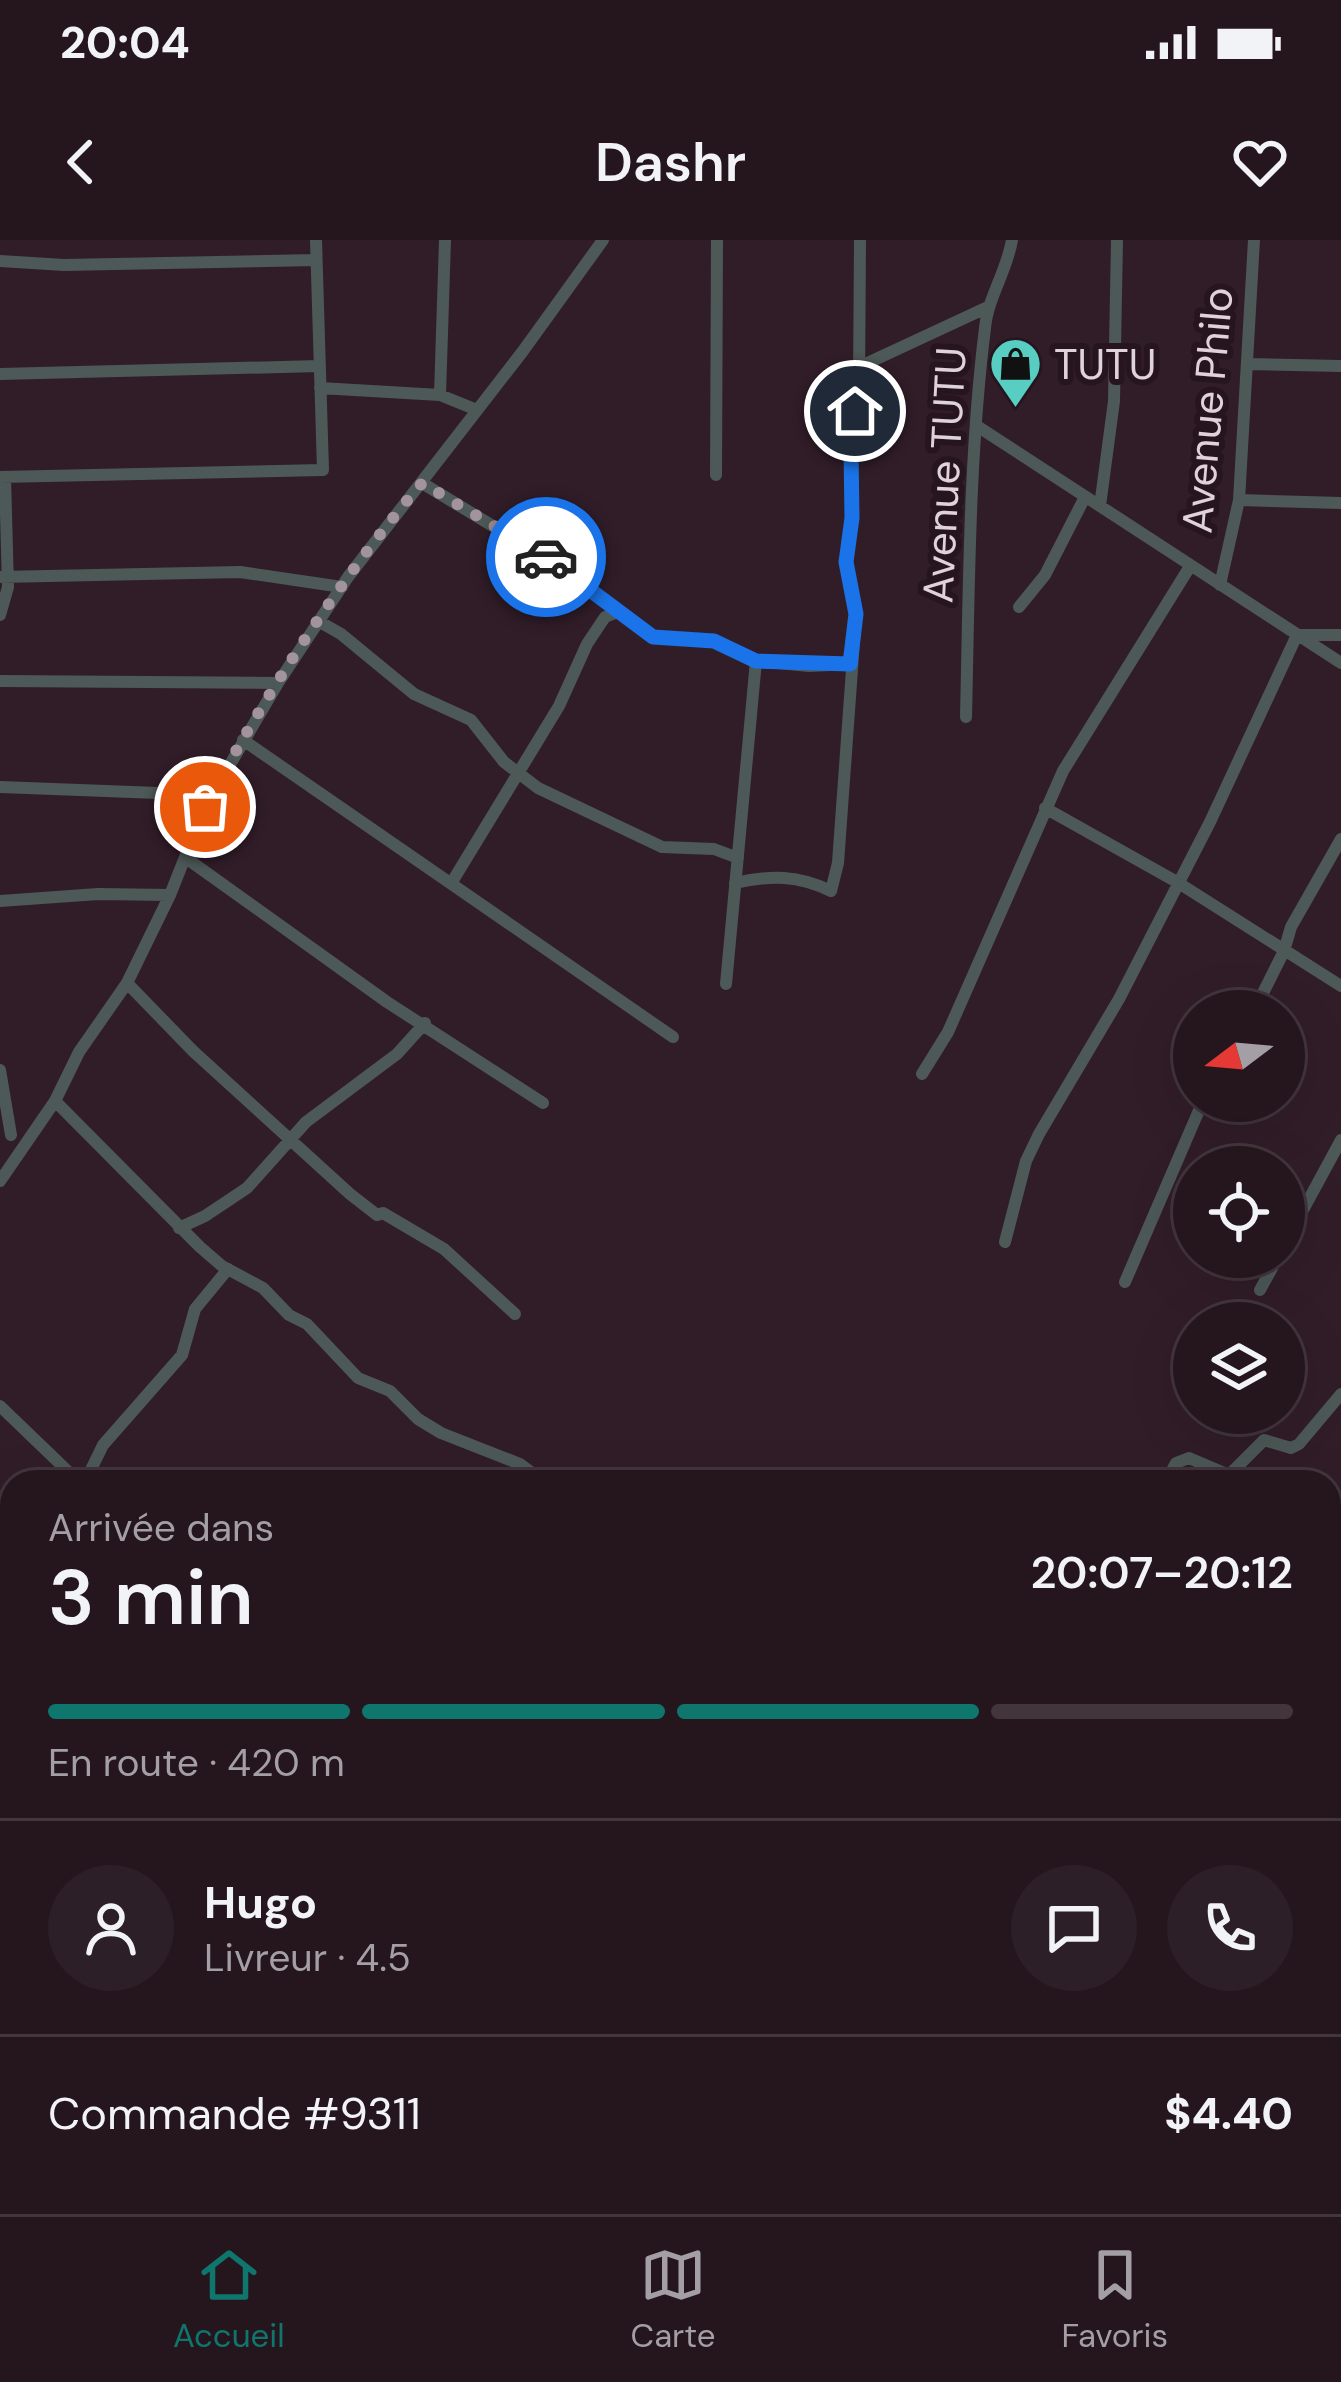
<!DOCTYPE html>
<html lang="fr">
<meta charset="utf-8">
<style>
:root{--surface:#25161e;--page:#2d1f27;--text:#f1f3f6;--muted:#a39fa4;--line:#42353c;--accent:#0f766e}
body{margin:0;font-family:"DM Sans",sans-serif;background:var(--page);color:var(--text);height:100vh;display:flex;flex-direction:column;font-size:45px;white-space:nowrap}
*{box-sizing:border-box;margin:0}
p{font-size:39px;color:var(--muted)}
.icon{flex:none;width:66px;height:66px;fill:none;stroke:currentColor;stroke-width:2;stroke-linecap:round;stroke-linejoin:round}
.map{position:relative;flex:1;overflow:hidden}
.details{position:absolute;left:0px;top:1230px;width:1341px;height:744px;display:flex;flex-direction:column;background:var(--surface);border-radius:36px 36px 0 0;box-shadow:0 12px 48px #0002,0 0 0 3px var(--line)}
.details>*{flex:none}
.needle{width:78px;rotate:254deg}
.buttons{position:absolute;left:1173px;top:750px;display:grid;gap:24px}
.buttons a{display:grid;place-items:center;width:132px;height:132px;border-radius:50%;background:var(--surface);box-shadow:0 12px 48px #0002,0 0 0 3px var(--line);font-size:60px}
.pin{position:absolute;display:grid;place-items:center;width:102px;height:102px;color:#fff;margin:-51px;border:6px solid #fff;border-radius:50%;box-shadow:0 3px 12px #0007}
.courier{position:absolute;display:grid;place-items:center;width:120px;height:120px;margin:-60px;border:9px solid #1a73e8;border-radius:50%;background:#fff;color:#222;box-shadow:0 3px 15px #0007}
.summary em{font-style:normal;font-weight:600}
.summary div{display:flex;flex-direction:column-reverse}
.summary{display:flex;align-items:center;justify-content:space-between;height:204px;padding:0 48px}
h1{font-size:78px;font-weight:600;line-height:90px}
.bar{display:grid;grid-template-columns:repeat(4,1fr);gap:18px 12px;align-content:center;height:144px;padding:0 48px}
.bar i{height:15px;border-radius:9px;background:var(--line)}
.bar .on{background:var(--accent)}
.bar p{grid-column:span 4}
.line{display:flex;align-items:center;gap:30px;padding:0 48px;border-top:3px solid var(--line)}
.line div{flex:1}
.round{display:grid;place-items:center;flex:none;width:126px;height:126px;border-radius:63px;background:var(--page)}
.status{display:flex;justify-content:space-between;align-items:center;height:84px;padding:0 60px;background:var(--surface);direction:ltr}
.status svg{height:33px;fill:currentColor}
header{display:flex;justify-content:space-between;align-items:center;height:156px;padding:0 48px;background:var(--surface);font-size:54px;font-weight:600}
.menu{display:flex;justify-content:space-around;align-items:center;height:168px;border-top:3px solid var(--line);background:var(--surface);font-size:33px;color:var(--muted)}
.menu a{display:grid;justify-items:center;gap:6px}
.menu .on{color:var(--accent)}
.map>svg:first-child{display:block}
</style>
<div class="status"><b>20:04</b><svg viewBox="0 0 49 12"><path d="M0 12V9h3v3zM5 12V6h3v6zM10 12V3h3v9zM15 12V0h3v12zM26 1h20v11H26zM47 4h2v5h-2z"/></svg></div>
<header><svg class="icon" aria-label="back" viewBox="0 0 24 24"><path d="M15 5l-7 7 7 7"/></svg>Dashr<svg class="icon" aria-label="heart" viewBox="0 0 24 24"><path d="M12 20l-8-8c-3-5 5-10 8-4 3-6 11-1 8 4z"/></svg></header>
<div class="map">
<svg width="1341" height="1974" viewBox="0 0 1341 1974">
<rect width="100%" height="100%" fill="#311d28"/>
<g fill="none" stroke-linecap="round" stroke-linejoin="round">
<path stroke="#4d5957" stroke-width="12" d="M 0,21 L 64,25 L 316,20
M 1247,124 L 1341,126
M 859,127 L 988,67
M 0,134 L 319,126
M 320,148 L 440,155 L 477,170
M 440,155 L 445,0
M 977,186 L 1341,423
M 716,235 L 717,0
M 0,237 L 323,230 L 316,0
M 422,243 L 506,294 L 531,305 L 653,397 L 714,401 L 756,421 L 809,426 L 850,424
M 1239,260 L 1341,263
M 1100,266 L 1114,161 L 1117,0
M 0,337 L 240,332 L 342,347
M 1220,345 L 1239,260 L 1254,0
M 1019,367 L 1045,335 L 1085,257
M 0,375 L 8,347 L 5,237
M 320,382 L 341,394 L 414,454 L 471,480 L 504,522 L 538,548 L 662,607 L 714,609 L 738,618
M 0,441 L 278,443
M 966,477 C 969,348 969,217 985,88 C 988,57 1007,31 1012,0
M 243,500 L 673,797
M 0,547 L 211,555
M 1045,568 L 1177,642 L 1341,746
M 186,618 L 387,762 L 543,863
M 452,642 L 559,466 L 587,404 L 605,377 L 618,372
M 735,643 C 771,635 798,635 831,651 L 838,623 L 856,374 L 846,322 L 852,278 L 852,185 L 859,146 L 860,0
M 0,661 L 98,654 L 170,655
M 127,743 L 193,811 L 350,954 L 377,975 L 383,973 L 444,1009 L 515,1074
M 726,744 L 756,421
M 1254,771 L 1284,711 L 1291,687 L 1341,599
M 0,830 L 11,895
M 922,834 L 948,792 L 1063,531 L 1189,328
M 55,861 L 200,1007 L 222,1026 L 263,1048 L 289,1075 L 307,1084 L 358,1138 L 390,1151 L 418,1179 L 441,1193 L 520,1224 L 544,1242
M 0,941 L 55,861 L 79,812 L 127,743 L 170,655 L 205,567 L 278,443 L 348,337 L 523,111 L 603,0
M 179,988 L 205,976 L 247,948 L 306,882 L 397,814 L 425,783
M 1005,1002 L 1026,921 L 1039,894 L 1119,759 L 1210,582 L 1297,395 L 1341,395
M 1284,1005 L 1341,900
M 1125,1042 L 1203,861
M 1260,1050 L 1278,1017
M 0,1166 L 79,1242
M 85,1242 L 103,1205 L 182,1115 L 195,1069 L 228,1029
M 1166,1242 L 1176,1223 L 1189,1218 L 1229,1235 L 1264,1200 L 1291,1208 L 1299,1204 L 1341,1154
M 0,1350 L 12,1360
M 1329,1393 L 1336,1393 L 1341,1387
M 1329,1477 L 1341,1483
M 0,1620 L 12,1630
M 0,1785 L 12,1797
M 174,1962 L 186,1974
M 21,1974 L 27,1962"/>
</g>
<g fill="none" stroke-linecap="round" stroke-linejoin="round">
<path stroke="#a3939b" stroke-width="12" stroke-dasharray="0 21.6" d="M 205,567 C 263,458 341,337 422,243 L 546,317"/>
<path stroke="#1a73e8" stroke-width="15" d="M 546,317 L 653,397 L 714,401 L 756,421 L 850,424 L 856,374 L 846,322 L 852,278 L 851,210 L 855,171"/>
</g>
<defs>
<symbol id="shop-pin" viewBox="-11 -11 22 30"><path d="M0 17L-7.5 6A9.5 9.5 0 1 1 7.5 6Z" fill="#57cec1" stroke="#26141e"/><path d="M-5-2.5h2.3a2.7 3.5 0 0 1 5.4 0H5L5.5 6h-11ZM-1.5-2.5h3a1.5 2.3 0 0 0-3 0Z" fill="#111"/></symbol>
</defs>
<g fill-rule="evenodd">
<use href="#shop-pin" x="986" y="94" width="59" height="81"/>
</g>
<g text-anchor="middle" stroke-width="12" stroke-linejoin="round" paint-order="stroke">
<g font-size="42" fill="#e0d2d9" stroke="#26141e" text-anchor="start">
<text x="1054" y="139">TUTU</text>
</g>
<g font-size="42" fill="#e0d2d9" stroke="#26141e">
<text transform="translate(1207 170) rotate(-85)" y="15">Avenue Philo</text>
<text transform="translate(944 235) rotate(-87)" y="15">Avenue TUTU</text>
</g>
</g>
</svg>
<div class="buttons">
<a><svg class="needle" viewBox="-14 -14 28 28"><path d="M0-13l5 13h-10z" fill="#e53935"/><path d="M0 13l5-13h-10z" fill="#a39fa4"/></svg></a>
<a><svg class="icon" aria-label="locate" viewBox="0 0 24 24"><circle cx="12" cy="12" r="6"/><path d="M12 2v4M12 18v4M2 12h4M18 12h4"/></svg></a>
<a><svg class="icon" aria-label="layers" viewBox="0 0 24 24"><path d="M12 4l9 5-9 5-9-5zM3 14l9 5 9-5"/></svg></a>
</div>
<div class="pin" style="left:205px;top:567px;background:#ea580c"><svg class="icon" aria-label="bag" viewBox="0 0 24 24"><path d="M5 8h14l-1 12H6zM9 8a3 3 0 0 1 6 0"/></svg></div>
<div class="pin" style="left:855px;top:171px;background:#1f2937"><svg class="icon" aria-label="home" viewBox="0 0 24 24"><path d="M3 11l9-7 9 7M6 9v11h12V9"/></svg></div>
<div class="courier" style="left:546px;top:317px"><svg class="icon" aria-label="car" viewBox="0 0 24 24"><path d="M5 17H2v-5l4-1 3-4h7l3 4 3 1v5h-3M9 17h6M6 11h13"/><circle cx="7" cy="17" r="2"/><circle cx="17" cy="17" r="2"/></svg></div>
<section class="details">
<div class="summary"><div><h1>3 min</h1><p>Arrivée dans</p></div><em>20:07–20:12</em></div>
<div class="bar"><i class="on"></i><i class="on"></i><i class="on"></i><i></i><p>En route · 420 m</p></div>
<div class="line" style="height:216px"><a class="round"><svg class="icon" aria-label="person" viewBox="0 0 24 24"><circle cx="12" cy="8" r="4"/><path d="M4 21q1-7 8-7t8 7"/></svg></a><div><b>Hugo</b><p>Livreur · 4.5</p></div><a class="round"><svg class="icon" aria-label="chat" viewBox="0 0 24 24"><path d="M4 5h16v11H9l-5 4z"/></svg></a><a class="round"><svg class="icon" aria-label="phone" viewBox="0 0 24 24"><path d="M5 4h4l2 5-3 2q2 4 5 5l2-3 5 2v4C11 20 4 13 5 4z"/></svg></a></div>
<div class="line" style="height:156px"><div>Commande #9311</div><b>$4.40</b></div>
</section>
</div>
<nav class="menu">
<a class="on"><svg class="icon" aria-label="home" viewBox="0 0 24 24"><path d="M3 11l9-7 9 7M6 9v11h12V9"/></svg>Accueil</a>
<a><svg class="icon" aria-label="map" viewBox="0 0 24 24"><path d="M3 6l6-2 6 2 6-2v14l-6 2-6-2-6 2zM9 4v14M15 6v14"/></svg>Carte</a>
<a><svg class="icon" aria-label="saved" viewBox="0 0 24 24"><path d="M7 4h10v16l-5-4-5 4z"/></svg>Favoris</a>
</nav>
